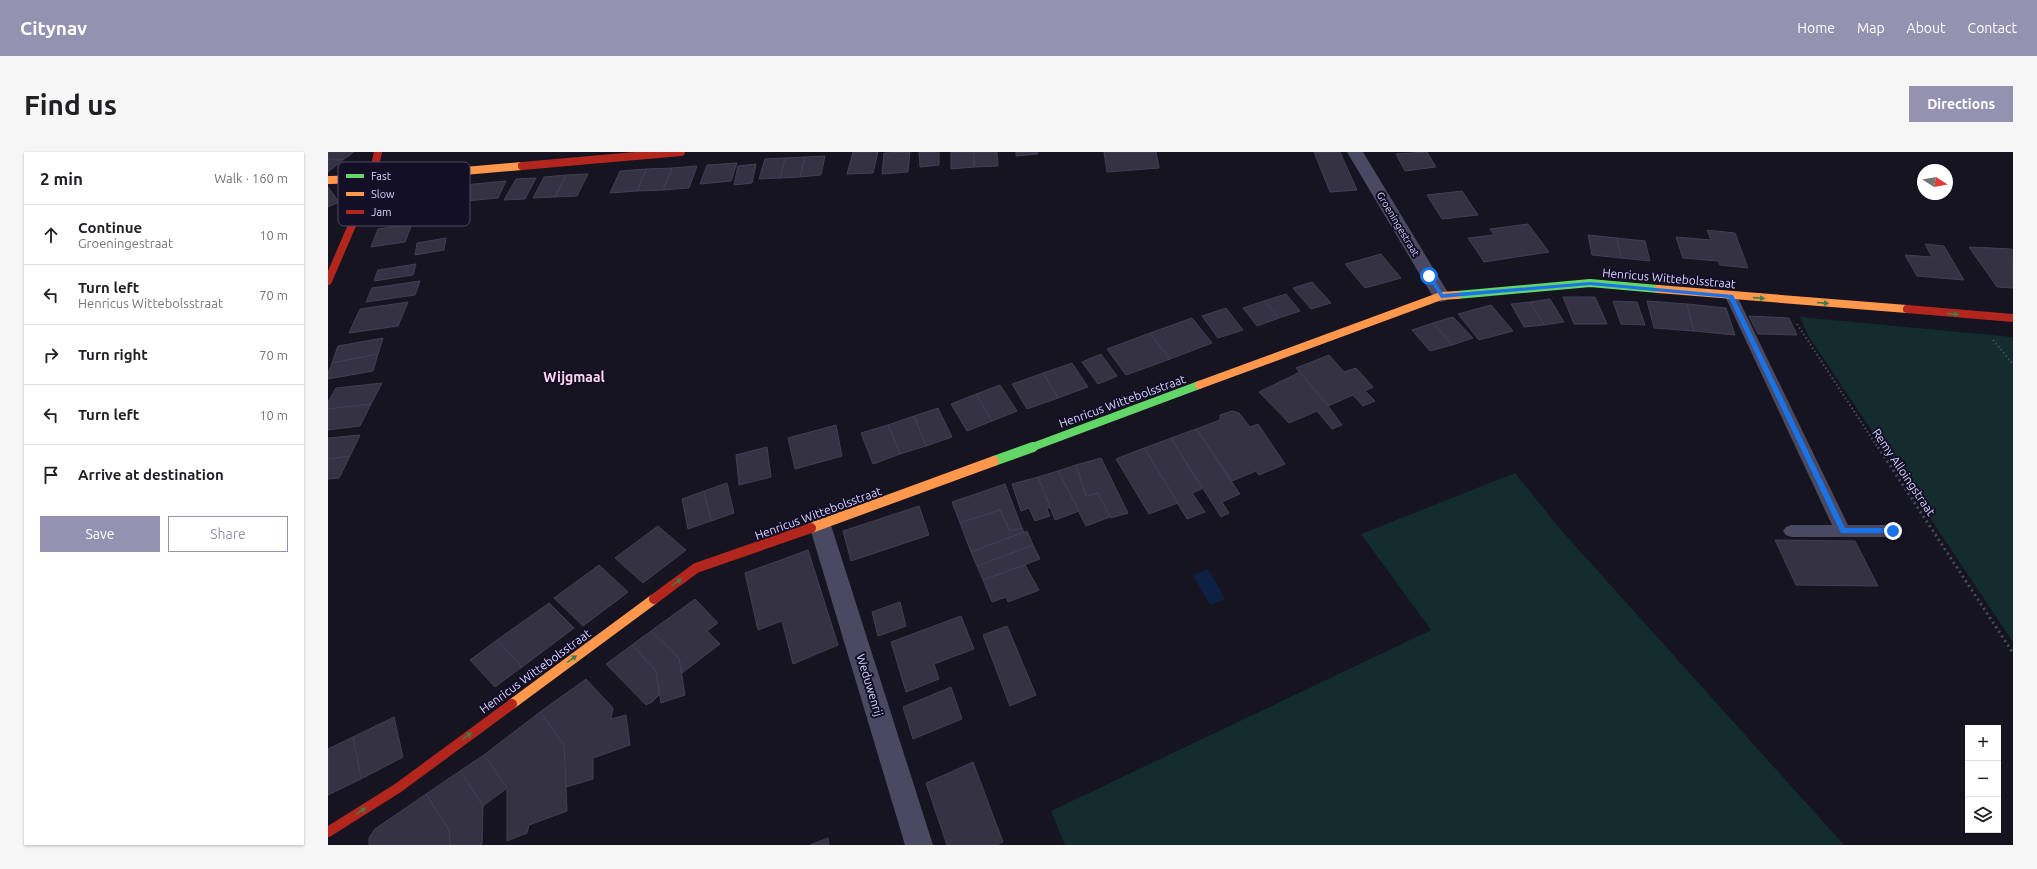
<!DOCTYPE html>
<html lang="en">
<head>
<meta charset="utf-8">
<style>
	body { margin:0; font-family:Ubuntu,sans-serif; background:#f6f6f6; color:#202124 }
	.controls { position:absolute; right:12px; bottom:12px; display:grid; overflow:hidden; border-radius:0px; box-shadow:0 1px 3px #0004 }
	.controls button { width:36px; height:36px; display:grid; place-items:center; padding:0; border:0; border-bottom:1px solid #e0e0e0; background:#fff; color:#202124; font:20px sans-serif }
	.compass { position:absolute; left:1589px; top:12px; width:36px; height:36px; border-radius:50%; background:#fff; box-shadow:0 1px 3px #0004; rotate:101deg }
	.stop { position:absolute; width:12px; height:12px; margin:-9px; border:3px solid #1a73e8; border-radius:50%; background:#fff }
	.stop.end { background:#1a73e8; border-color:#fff; box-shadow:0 1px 4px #0008 }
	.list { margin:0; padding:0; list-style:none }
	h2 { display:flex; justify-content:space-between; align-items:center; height:52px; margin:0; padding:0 16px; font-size:17px }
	h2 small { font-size:13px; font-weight:400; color:#757577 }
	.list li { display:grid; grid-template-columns:26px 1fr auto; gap:12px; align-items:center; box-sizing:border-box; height:60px; padding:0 16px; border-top:1px solid #e0e0e0 }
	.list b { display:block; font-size:15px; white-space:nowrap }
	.list p { margin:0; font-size:13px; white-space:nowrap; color:#757577 }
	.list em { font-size:13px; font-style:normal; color:#757577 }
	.actions { display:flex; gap:8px; padding:12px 16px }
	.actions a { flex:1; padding:9px 0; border:1px solid #9591b1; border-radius:0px; text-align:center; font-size:14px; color:#9591b1 }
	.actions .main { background:#9591b1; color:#fff }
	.icon { flex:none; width:22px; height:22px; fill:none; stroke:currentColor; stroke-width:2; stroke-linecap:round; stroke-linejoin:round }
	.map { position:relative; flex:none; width:1685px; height:693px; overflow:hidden; border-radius:0px }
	header { display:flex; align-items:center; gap:24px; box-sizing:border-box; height:56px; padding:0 20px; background:#9591b1; color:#fff }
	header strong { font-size:19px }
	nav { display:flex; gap:22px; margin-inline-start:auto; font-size:14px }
	.intro { display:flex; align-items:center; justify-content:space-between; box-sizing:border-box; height:96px; padding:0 24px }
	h1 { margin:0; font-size:28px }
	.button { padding:10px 18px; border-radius:0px; background:#9591b1; color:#fff; font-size:14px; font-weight:700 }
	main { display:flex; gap:24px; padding:0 24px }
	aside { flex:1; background:#fff; border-radius:0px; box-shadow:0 1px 3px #0004 }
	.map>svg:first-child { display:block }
</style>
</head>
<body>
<header>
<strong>Citynav</strong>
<nav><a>Home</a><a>Map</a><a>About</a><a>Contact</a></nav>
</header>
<div class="intro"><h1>Find us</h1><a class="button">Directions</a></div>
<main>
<aside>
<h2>2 min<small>Walk · 160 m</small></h2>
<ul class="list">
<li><svg class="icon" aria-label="ahead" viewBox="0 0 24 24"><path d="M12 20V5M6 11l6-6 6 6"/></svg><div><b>Continue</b><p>Groeningestraat</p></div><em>10 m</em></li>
<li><svg class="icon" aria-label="left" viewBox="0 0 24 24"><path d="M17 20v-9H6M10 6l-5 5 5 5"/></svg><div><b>Turn left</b><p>Henricus Wittebolsstraat</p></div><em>70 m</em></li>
<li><svg class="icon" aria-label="right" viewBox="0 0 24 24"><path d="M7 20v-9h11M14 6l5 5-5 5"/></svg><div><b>Turn right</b></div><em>70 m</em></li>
<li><svg class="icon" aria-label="left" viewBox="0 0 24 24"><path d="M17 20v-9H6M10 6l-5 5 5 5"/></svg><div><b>Turn left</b></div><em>10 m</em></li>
<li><svg class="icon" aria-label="arrive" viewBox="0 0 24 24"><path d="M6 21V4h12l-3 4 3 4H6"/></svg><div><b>Arrive at destination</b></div></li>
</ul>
<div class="actions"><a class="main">Save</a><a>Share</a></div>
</aside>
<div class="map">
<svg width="1685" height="693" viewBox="0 0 1685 693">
	<rect width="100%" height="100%" fill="#161421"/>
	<g fill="#132c2d">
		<path d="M 1472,165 L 1685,185 L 1685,490 L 1480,183 Z"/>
		<path d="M 1187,321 L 1233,378 L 1516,693 L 737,693 L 723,659 L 1103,478 L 1033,382 Z"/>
	</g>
	<path fill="#0d2144" d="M 880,417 L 897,447 L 882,453 L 865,423 Z"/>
	<g fill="#343243" stroke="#433f54">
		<path d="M 0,0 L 26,0 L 15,8 L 0,7 Z"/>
		<path d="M 525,0 L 550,0 L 545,21 L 519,22 Z"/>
		<path d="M 582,0 L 580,20 L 554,22 L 556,1 Z"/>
		<path d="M 591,0 L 611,0 L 611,13 L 592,15 Z"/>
		<path d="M 623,0 L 646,0 L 646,15 L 623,17 Z"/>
		<path d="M 646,0 L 669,0 L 670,14 L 646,15 Z"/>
		<path d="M 688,0 L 709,0 L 710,2 L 688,4 Z"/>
		<path d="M 776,0 L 828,0 L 831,16 L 779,20 Z"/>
		<path d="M 986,0 L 1012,0 L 1029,38 L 1002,40 Z"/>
		<path d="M 1099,0 L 1108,15 L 1077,19 L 1068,2 Z"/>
		<path d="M 497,4 L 493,23 L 472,25 L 477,5 Z"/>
		<path d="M 477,5 L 472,25 L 452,26 L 457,6 Z"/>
		<path d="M 457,6 L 452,26 L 431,27 L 437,7 Z"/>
		<path d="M 0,7 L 15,8 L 0,20 Z"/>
		<path d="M 409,11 L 403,29 L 372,32 L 379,13 Z"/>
		<path d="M 428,12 L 424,31 L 406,33 L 410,14 Z"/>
		<path d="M 369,14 L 361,36 L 335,38 L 344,16 Z"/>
		<path d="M 344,16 L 335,38 L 309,39 L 318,17 Z"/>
		<path d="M 318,17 L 309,39 L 282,41 L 292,19 Z"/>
		<path d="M 260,22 L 249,44 L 227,45 L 238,23 Z"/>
		<path d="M 238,23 L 227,45 L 205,46 L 216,25 Z"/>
		<path d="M 208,26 L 197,47 L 176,48 L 188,27 Z"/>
		<path d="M 178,29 L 170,46 L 127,50 L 136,33 Z"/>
		<path d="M 0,35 L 11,50 L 0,55 Z"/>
		<path d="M 1134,39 L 1150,63 L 1114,67 L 1099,43 Z"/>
		<path d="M 84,72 L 77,90 L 43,95 L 50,77 Z"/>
		<path d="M 1200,72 L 1221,100 L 1156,110 L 1140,86 L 1166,83 L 1162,77 Z"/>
		<path d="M 1379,78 L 1407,81 L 1420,116 L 1392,113 L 1390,109 L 1355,106 L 1348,85 L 1383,88 Z"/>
		<path d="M 1260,83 L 1289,86 L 1293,106 L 1264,103 Z"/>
		<path d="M 118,86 L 116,98 L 87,103 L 89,91 Z"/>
		<path d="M 1289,86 L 1317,89 L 1322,109 L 1293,106 Z"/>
		<path d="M 1597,92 L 1616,94 L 1636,128 L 1589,124 L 1577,103 L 1604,105 Z"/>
		<path d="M 1641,95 L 1684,97 L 1685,136 L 1669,135 Z"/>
		<path d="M 1053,102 L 1073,126 L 1037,136 L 1017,112 Z"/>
		<path d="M 88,112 L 85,123 L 46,129 L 50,118 Z"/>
		<path d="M 92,129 L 87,143 L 38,150 L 44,136 Z"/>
		<path d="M 984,130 L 1003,151 L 983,157 L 965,136 Z"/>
		<path d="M 958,142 L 972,159 L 951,166 L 936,149 Z"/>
		<path d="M 1235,145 L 1267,145 L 1279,172 L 1246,172 Z"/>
		<path d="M 1222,147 L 1236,170 L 1216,173 L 1202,150 Z"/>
		<path d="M 936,149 L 951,166 L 929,174 L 915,156 Z"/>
		<path d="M 1285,149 L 1309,150 L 1317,173 L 1293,172 Z"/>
		<path d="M 1319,149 L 1359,152 L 1366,179 L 1326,176 Z"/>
		<path d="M 80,150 L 70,174 L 21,181 L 32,157 Z"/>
		<path d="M 1202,150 L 1216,173 L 1196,175 L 1183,152 Z"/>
		<path d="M 1359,152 L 1398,156 L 1407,183 L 1366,179 Z"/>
		<path d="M 1163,153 L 1185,179 L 1151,188 L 1130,162 Z"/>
		<path d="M 898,156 L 915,178 L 890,186 L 874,164 Z"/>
		<path d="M 1421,164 L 1461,166 L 1469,183 L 1430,182 Z"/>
		<path d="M 1125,165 L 1145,186 L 1124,193 L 1105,171 Z"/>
		<path d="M 864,166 L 884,191 L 842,207 L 822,181 Z"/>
		<path d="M 1105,171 L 1124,193 L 1102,199 L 1084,178 Z"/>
		<path d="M 822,181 L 842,207 L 798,223 L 779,197 Z"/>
		<path d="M 55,186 L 50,202 L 4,211 L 10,194 Z"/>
		<path d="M 50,202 L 45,219 L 0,227 L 0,221 L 4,211 Z"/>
		<path d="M 773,202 L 789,224 L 770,232 L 754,210 Z"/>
		<path d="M 1001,203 L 1016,220 L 1028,216 L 1045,235 L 1037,239 L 1047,249 L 1035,254 L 1025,243 L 1000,254 L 968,216 Z"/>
		<path d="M 744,211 L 760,235 L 730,246 L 715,221 Z"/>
		<path d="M 972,220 L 1000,254 L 1014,273 L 1004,277 L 989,259 L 961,271 L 931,240 Z"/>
		<path d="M 715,221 L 730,246 L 699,257 L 684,232 Z"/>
		<path d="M 54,231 L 43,252 L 0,257 L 0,250 L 8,236 Z"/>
		<path d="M 672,233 L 689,259 L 664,269 L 648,242 Z"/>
		<path d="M 648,242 L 664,269 L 639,279 L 623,252 Z"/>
		<path d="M 43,252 L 32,274 L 0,278 L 0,257 Z"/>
		<path d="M 610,256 L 624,285 L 598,294 L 586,264 Z"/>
		<path d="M 904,259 L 911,261 L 922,275 L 930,272 L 957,312 L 931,323 L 928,319 L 904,329 L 868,277 L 892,268 L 892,263 Z"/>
		<path d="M 586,264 L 598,294 L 572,302 L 560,273 Z"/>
		<path d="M 508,273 L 514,304 L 467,317 L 460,286 Z"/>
		<path d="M 560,273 L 572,302 L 545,312 L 533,281 Z"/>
		<path d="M 868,277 L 912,342 L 894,350 L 901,361 L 893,365 L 843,286 Z"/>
		<path d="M 32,283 L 22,304 L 0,307 L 0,286 Z"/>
		<path d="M 843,286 L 874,337 L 864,341 L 877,360 L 859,367 L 816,296 Z"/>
		<path d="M 439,295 L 443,325 L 411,333 L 408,303 Z"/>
		<path d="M 816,296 L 850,351 L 821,362 L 788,307 Z"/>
		<path d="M 22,304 L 11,326 L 0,327 L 0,307 Z"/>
		<path d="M 773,306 L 800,361 L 783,366 L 770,341 L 758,344 L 748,313 Z"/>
		<path d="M 748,313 L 758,344 L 770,341 L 782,365 L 758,374 L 730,319 Z"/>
		<path d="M 730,319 L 751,359 L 727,368 L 710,325 Z"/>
		<path d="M 710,325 L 722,355 L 719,357 L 722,364 L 707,369 L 701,356 L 693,359 L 684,332 Z"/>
		<path d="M 399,331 L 406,361 L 383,369 L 376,339 Z"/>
		<path d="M 677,332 L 694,376 L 682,379 L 672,358 L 632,371 L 624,350 Z"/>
		<path d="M 376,339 L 383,369 L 360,377 L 354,347 Z"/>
		<path d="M 591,354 L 601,383 L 523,409 L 515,379 Z"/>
		<path d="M 672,358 L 682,379 L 694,376 L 696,380 L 643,400 L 632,371 Z"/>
		<path d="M 330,374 L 358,398 L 315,431 L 287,406 Z"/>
		<path d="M 699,379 L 705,393 L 649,414 L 643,400 Z"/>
		<path d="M 1447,388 L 1527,389 L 1550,434 L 1468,433 Z"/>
		<path d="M 705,393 L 712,407 L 655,428 L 649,414 Z"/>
		<path d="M 480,398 L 510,493 L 465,512 L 454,469 L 430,478 L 417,421 Z"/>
		<path d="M 271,413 L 300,440 L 255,474 L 226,446 Z"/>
		<path d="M 697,413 L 711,438 L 680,450 L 678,445 L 664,450 L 655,428 Z"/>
		<path d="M 367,447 L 390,471 L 379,479 L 392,492 L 354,521 L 351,506 L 323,479 Z"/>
		<path d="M 572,450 L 578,474 L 550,484 L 544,460 Z"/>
		<path d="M 221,451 L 246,476 L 194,515 L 169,488 Z"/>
		<path d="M 633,464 L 646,497 L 606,512 L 611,527 L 578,540 L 563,490 Z"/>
		<path d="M 679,474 L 708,543 L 682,554 L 655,483 Z"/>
		<path d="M 323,479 L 351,506 L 357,543 L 333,551 L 328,519 L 304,493 Z"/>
		<path d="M 169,488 L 194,515 L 167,535 L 142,508 Z"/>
		<path d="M 304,493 L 328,519 L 331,543 L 324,550 L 318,553 L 278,512 Z"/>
		<path d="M 258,527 L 285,556 L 283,567 L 298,563 L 302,593 L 265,606 L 265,627 L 238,635 L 236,593 L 212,560 Z"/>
		<path d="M 623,535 L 634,567 L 585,587 L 575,555 Z"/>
		<path d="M 212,560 L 236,593 L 239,659 L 201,673 L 199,681 L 179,689 L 179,636 L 156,603 Z"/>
		<path d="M 66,565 L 75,605 L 33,627 L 25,585 Z"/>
		<path d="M 25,585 L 33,627 L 0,643 L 0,597 Z"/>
		<path d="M 156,603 L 179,636 L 155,654 L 132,619 Z"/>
		<path d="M 645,610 L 675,690 L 669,693 L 619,693 L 598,631 Z"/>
		<path d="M 132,619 L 155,654 L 154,692 L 151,693 L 122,693 L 121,678 L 98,642 Z"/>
		<path d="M 98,642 L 121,678 L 122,693 L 41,693 L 41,686 L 47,677 Z"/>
		<path d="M 500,686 L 501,693 L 482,693 Z"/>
	</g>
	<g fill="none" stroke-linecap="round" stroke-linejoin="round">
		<g stroke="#44505f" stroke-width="2" stroke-dasharray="1.5 2.5" stroke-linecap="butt">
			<path d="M 1469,172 L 1550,296"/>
			<path d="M 1665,188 L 1685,212"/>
		</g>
		<path stroke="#44505f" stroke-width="3" stroke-dasharray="2 3.5" stroke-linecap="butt" d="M 1550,295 L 1685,501"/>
		<path fill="#4a4962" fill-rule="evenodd" d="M 1403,140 L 1409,144 L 1520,373 L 1565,373 L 1570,375 L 1573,379 L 1570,383 L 1565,385 L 1463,385 L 1458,383 L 1455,379 L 1458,375 L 1463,373 L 1504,373 L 1397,144 Z"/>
		<g fill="#4a4962" fill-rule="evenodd">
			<path d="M 1019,0 L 1035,0 L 1122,144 L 1119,148 L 1113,150 L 1107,148 Z"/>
			<path d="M 492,364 L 500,367 L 503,373 L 605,693 L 577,693 L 481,373 L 484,367 Z"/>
		</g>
		<g stroke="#63d668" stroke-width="8">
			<path d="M 1129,143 L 1262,131 L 1330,137"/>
			<path d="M 702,296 L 871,233"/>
		</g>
		<path stroke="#63d668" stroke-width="10" d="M 666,309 L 705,295"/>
		<g stroke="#ff974d" stroke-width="8">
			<path d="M 0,28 L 44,27 L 194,14"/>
			<path d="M 1330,137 L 1579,157"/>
			<path d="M 871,233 L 1113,144 L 1129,143"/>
		</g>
		<g stroke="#ff974d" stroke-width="10">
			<path d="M 483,376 L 666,309"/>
			<path d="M 184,552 L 326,447"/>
		</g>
		<g stroke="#b3261e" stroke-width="8">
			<path d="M 194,14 L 353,0"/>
			<path d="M 0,129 L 44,27 L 50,0"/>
			<path d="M 1579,157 L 1685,166"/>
		</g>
		<g stroke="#b3261e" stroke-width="10">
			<path d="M 326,447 L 368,416 L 483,376"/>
			<path d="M 0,680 L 70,636 L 184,552"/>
		</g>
	</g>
	<defs><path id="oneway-solid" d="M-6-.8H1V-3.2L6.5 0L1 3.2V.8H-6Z"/></defs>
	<g fill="#3f7c4a">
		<use href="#oneway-solid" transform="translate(1431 146) rotate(4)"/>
		<use href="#oneway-solid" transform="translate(1495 151) rotate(5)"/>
		<use href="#oneway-solid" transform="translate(1625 162) rotate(5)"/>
		<use href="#oneway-solid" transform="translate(349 430) rotate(-36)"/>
		<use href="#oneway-solid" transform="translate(244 507) rotate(-36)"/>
		<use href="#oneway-solid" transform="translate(139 584) rotate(-37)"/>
		<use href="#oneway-solid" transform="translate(33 659) rotate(-32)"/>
	</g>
	<path fill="#1a73e8" d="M 1099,123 L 1103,123 L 1115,142 L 1262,130 L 1405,143 L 1517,376 L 1565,376 L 1568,379 L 1567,381 L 1513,381 L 1401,146 L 1262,133 L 1113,146 Z"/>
	<g text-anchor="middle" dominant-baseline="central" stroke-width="4" stroke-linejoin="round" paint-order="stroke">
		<g font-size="10" fill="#d9d4ff" stroke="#130f26">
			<text transform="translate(1070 72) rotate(59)">Groeningestraat</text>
		</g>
		<g font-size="12" fill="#d9d4ff" stroke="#130f26">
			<text transform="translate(1341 126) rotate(5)">Henricus Wittebolsstraat</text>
			<text transform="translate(794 249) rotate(-20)">Henricus Wittebolsstraat</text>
			<text transform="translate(1576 320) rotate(56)">Remy Alloingstraat</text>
			<text transform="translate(490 361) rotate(-20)">Henricus Wittebolsstraat</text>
			<text transform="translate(207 519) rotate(-36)">Henricus Wittebolsstraat</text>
			<text transform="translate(542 533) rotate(73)">Weduwenrij</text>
		</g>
		<g font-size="14" font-weight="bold" fill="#ffd6f0" stroke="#130f26">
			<text x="246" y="225">Wijgmaal</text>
		</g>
	</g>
	<rect x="10" y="10" width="132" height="64" rx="6" fill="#130f26" stroke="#4e4a67" stroke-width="1"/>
	<rect x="18" y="22" width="18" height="4" fill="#63d668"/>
	<rect x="18" y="40" width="18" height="4" fill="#ff974d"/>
	<rect x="18" y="58" width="18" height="4" fill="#b3261e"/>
	<g font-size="11" fill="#d9d4ff">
		<text x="43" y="28">Fast</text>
		<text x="43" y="46">Slow</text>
		<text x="43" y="64">Jam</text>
	</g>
</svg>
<div class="controls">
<button>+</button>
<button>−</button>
<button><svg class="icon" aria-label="layers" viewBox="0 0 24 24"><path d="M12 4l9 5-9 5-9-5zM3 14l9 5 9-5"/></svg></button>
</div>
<svg class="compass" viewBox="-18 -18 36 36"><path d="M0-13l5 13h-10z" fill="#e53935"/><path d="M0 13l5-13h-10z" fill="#757577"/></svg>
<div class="stop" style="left:1101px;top:124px"></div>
<div class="stop end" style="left:1565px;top:379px"></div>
</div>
</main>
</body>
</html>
